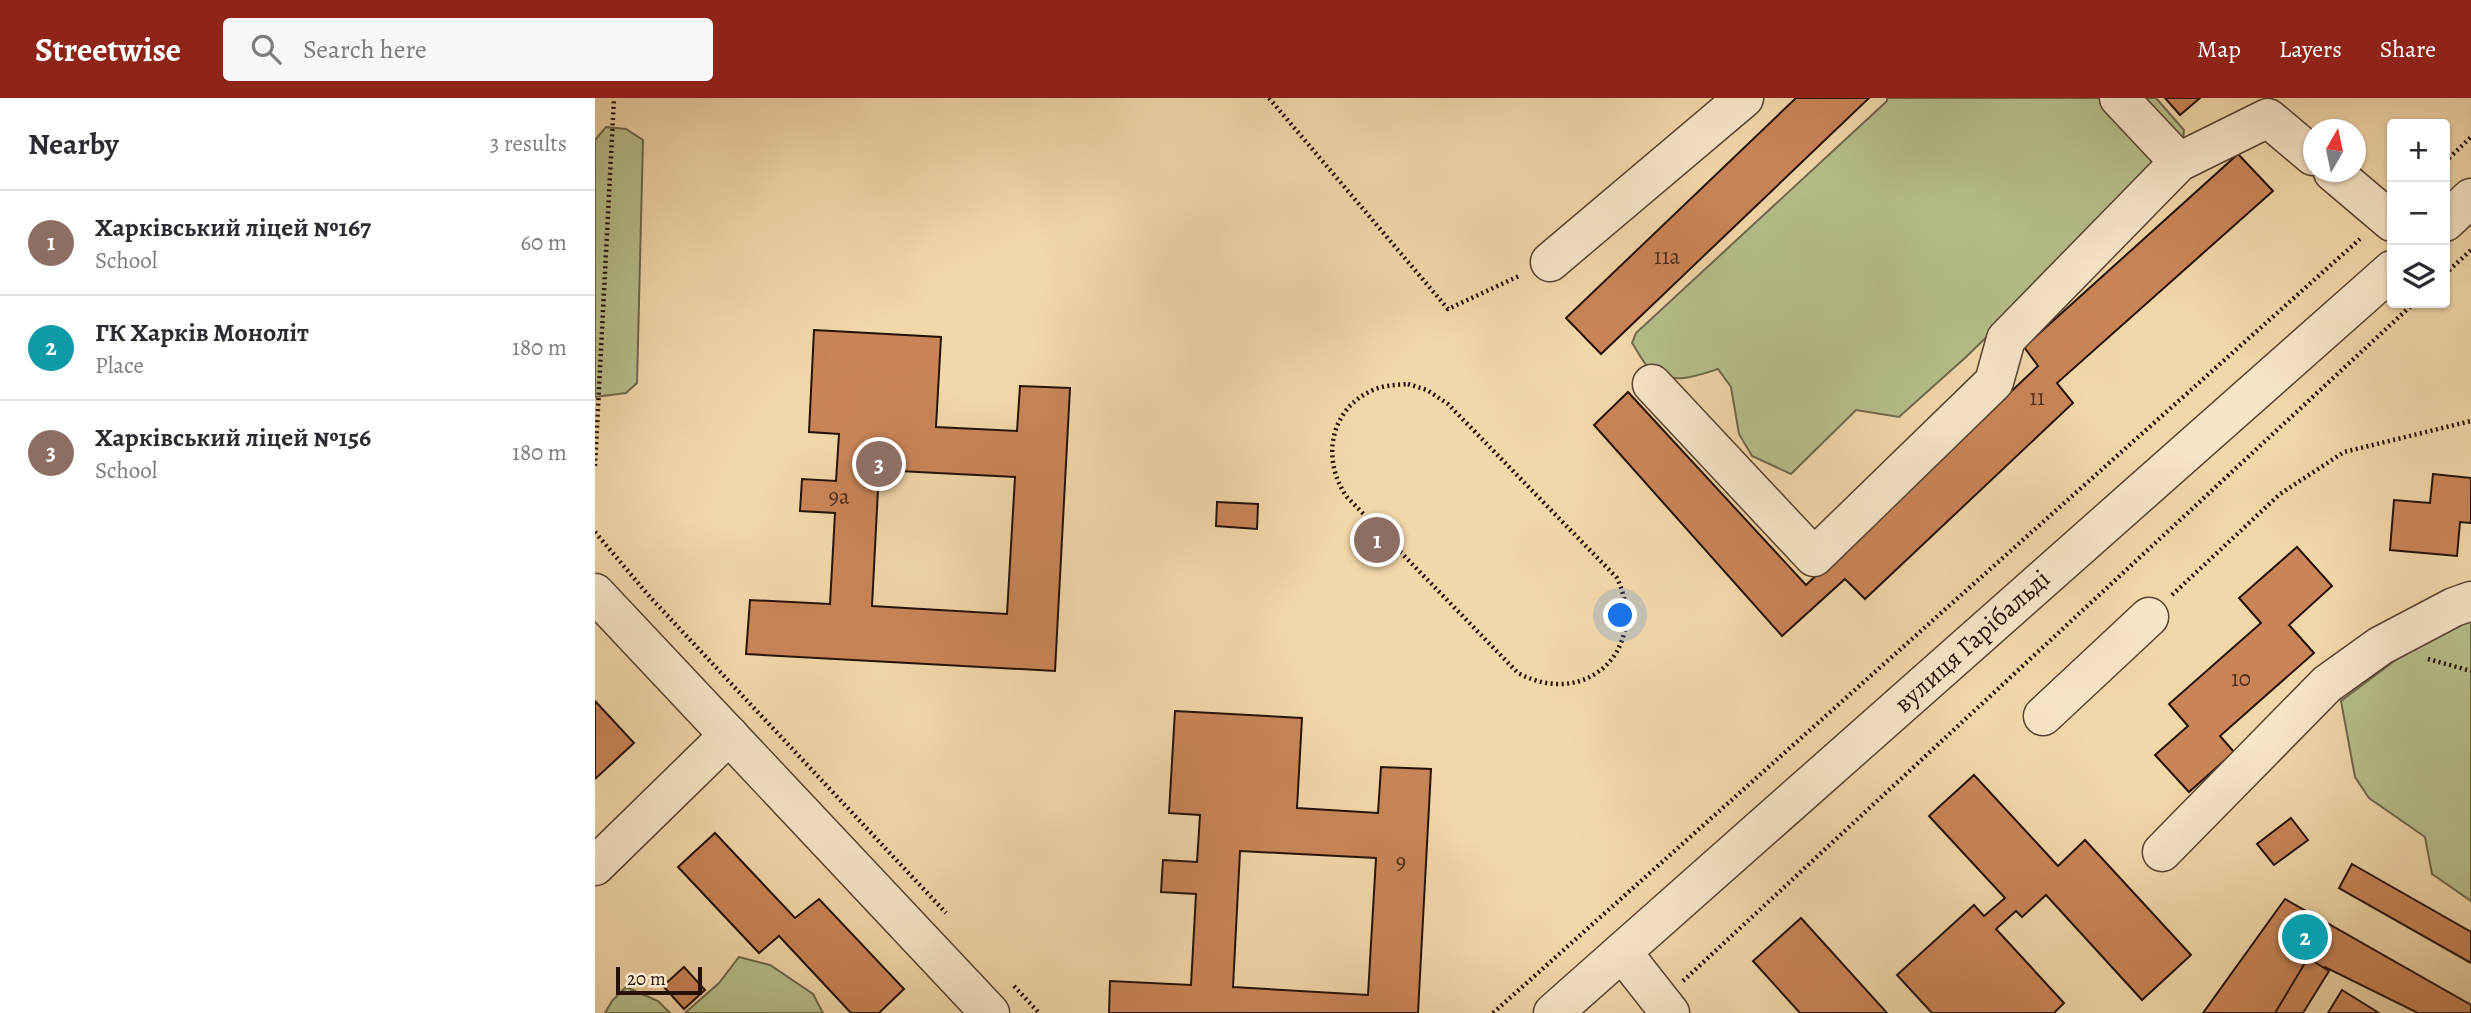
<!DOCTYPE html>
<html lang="en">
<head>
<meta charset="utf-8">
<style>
	body { margin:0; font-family:Alegreya,serif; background:#f7f7f7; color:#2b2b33 }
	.controls { position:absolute; right:21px; top:21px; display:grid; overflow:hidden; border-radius:7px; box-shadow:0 2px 5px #0004 }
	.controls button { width:63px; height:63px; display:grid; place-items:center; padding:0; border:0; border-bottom:2px solid #e1e1e2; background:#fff; color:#2b2b33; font:35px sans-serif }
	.compass { position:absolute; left:1708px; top:21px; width:63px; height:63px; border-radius:50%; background:#fff; box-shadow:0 2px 5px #0004; rotate:9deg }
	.scale { position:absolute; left:21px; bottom:18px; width:86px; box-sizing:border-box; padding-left:7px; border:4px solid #251107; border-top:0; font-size:19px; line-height:24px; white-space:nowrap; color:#251107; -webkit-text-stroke:5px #f7e5c7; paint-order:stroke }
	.you { position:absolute; left:1026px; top:518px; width:24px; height:24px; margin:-18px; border:5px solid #fff; border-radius:50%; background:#1a73e8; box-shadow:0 0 0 10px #1a73e833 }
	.badge { display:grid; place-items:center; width:46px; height:46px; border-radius:50%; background:#8f2418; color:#fff; font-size:23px; font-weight:700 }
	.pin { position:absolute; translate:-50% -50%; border:4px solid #fff; box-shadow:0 2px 7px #0006 }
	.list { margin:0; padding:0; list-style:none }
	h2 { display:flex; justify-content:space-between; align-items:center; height:91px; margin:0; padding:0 28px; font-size:30px }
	h2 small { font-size:23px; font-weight:400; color:#7c7c81 }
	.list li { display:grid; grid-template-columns:46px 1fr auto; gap:21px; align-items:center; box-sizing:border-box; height:105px; padding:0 28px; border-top:2px solid #e1e1e2 }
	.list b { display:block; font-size:26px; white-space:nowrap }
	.list p { margin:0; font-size:23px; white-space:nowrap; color:#7c7c81 }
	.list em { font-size:23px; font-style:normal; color:#7c7c81 }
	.icon { flex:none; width:38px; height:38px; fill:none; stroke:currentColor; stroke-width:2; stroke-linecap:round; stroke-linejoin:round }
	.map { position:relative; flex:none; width:1876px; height:915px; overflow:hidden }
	header { display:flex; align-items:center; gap:42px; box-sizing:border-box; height:98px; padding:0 35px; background:#8f2418; color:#fff }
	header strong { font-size:33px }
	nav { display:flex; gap:38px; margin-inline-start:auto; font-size:24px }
	.search { width:490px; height:63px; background:#f7f7f7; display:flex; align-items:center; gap:18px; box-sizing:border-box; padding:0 24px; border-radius:7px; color:#7c7c81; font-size:26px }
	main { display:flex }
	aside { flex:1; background:#fff }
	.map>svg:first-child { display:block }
</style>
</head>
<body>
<header>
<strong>Streetwise</strong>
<div class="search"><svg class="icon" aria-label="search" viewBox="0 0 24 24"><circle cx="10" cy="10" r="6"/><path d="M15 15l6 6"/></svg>Search here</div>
<nav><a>Map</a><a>Layers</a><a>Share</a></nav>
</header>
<main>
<aside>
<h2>Nearby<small>3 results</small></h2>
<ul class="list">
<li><span class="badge" style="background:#8d6e63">1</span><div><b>Харківський ліцей №167</b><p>School</p></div><em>60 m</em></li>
<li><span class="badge" style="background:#0f9aa8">2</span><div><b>ГК Харків Моноліт</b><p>Place</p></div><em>180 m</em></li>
<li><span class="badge" style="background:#8d6e63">3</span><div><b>Харківський ліцей №156</b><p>School</p></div><em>180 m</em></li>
</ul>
</aside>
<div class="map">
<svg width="1876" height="915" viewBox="0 0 1876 915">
	<rect width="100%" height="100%" fill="#f2d7a9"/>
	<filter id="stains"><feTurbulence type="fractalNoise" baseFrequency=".00286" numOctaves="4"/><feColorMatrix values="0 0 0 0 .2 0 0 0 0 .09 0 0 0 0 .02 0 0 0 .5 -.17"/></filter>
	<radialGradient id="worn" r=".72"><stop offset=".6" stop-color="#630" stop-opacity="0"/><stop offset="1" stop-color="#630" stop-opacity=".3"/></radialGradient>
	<g fill="#b6bf8b" stroke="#6e6849" stroke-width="2">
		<path d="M 1292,0 L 1561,0 L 1589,32 L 1587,50 L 1371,259 L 1304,319 L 1261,312 L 1196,376 L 1157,358 L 1144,336 L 1136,289 L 1123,271 C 1099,279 1075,288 1053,269 C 1047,263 1042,252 1037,245 L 1041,235 L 1292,3 Z"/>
		<path d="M 11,29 L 31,31 L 48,42 L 42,285 L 31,295 L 0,299 L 0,42 Z"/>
		<path d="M 1876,523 L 1876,803 L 1837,776 L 1830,739 L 1774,700 L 1760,679 L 1746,603 L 1826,543 Z"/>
		<path d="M 144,859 L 175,867 L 218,896 L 228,915 L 90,915 L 124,885 Z"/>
		<path d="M 31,889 L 63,903 L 75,915 L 10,915 L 17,903 Z"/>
	</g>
	<g fill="#c98558" stroke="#251107" stroke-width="2" fill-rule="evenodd">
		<path d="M 1201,0 L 1274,0 L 1006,256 L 971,220 Z"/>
		<path d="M 1570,0 L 1605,0 L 1585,17 Z"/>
		<path d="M 1643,56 L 1678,93 L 1462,285 L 1478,305 L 1270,501 L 1250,481 L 1187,538 L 999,327 L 1033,294 L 1211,487 L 1443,268 L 1429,249 Z"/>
		<path d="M 219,232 L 346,239 L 341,329 L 422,333 L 425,288 L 475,290 L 460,573 L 151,556 L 155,502 L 235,506 L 240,415 L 205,413 L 207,381 L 241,383 L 244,336 L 214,334 ZM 284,372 L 420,379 L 412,516 L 277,508 Z"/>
		<path d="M 1838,376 L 1876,380 L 1876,425 L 1865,424 L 1862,458 L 1795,452 L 1799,402 L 1835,405 Z"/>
		<path d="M 622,404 L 663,406 L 662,431 L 621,428 Z"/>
		<path d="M 1702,449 L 1737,488 L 1694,527 L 1719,555 L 1625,638 L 1639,654 L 1594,694 L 1560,657 L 1593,628 L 1574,606 L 1666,525 L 1644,500 Z"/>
		<path d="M 0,603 L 39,645 L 0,681 Z"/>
		<path d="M 580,613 L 707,620 L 702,710 L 783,715 L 786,669 L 836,671 L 823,915 L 514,915 L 515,883 L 596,887 L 601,796 L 566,794 L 568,762 L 602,764 L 605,717 L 574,715 ZM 645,753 L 781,760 L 773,897 L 638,889 Z"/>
		<path d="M 1379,677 L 1463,768 L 1490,742 L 1596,857 L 1547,902 L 1451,797 L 1427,819 L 1421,813 L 1401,831 L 1469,905 L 1459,915 L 1337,915 L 1302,877 L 1379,807 L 1389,818 L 1410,800 L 1334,718 Z"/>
		<path d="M 1696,720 L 1713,742 L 1679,767 L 1662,746 Z"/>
		<path d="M 120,735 L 200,820 L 224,801 L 309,891 L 284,915 L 256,915 L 184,838 L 164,855 L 83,769 Z"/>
		<path d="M 1757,766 L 1876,834 L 1876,865 L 1744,790 Z"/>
		<path d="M 1690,801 L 1876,907 L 1876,915 L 1823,915 L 1730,869 L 1703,915 L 1608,915 Z"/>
		<path d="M 1206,820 L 1292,915 L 1205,915 L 1158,863 Z"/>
		<path d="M 1713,860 L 1734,873 L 1708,915 L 1680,915 Z"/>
		<path d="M 89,869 L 110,892 L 89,911 L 68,888 Z"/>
		<path d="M 1747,892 L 1784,915 L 1733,915 Z"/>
	</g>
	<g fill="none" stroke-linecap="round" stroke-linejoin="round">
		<defs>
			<g id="minor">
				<path d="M 1524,0 L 1584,64"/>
				<path d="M 1738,74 L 1797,124"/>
				<path d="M 1850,124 L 1876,100"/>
				<path d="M 955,164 L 1149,0"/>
				<path d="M 1057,286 L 1219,459 L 1399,284 L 1411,241 L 1584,64 L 1673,20 L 1718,58"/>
				<path d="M 0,495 L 395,915"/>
				<path d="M 1448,618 L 1554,519"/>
				<path d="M 1567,754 L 1732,586 L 1785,548 L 1859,509 L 1876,503"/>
				<path d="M 0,768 L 134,637"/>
				<path d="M 1027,854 L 1075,915"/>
				<path d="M 958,915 L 1797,172"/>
			</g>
		</defs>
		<use href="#minor" stroke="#584230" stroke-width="41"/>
		<g stroke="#251107" stroke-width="4.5" stroke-dasharray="2 3.5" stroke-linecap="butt">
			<path d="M 674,0 L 853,211 L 926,177"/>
			<path d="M 1850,64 L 1876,39"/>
			<path d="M 1850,176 L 1876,152"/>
			<path d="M 813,286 L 832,292 L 853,306 L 1022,480 C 1055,550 992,612 923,575 L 752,399 C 727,364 733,313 776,293 C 788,287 800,287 813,286 Z"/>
			<path d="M 0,368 L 19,0"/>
			<path d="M 0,434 L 55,499 L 351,815"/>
			<path d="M 1577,497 L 1685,396 L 1749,354 L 1876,323"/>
			<path d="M 1833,561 L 1876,573"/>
			<path d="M 1088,883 L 1819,205"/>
			<path d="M 419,888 L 444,915"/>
			<path d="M 898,915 L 1765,141"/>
		</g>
		<use href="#minor" stroke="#f7e5c7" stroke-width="38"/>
	</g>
	<g text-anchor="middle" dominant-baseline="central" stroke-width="6" stroke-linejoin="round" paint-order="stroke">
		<g font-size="23" fill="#4e2e1b">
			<text x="1072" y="158">11а</text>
			<text x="1442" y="299">11</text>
			<text x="244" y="398">9а</text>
			<text x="1646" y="580">10</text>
			<text x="806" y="763">9</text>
		</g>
		<g font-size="26" fill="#251107" stroke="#f7e5c7">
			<text transform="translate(1377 543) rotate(-42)">вулиця Гарібальді</text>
		</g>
	</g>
	<rect width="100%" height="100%" filter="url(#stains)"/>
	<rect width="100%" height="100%" fill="url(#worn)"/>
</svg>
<div class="controls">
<button>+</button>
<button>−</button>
<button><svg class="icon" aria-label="layers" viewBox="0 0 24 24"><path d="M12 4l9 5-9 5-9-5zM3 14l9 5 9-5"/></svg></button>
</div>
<svg class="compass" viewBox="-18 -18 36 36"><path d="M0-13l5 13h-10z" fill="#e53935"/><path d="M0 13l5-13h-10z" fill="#7c7c81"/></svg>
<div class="scale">20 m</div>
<div class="you"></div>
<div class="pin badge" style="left:782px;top:442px;background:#8d6e63">1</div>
<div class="pin badge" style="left:1710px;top:839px;background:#0f9aa8">2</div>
<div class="pin badge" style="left:284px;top:366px;background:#8d6e63">3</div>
</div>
</main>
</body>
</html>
